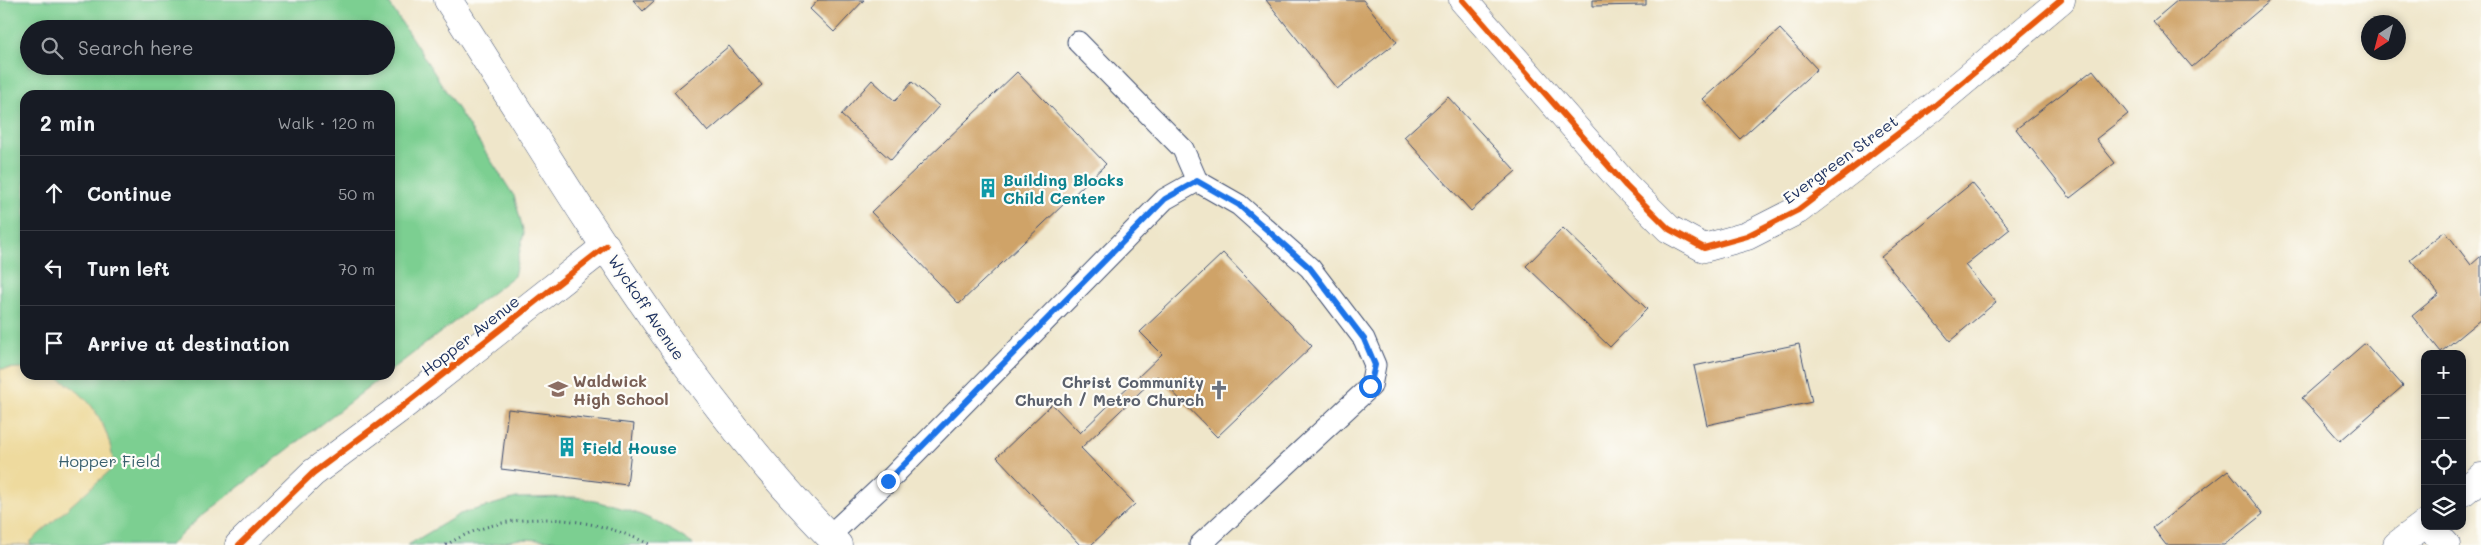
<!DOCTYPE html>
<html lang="en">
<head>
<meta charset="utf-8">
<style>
	body { margin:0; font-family:Mali,sans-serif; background:#20242c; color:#f1f3f6 }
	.controls { position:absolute; right:15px; bottom:15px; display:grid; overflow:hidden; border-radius:10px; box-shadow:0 2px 8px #0003 }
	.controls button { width:45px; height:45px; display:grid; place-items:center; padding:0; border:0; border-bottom:1px solid #363941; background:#171b24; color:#f1f3f6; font:25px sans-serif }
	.compass { position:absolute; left:2361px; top:15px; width:45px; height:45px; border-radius:50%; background:#171b24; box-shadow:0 2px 8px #0003; rotate:216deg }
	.stop { position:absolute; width:15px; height:15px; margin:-11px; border:4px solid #1a73e8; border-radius:50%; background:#fff }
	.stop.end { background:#1a73e8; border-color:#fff; box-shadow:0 1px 5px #0008 }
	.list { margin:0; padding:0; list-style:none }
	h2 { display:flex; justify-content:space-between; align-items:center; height:65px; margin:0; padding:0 20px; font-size:21px }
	h2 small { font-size:16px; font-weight:400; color:#9ea1a6 }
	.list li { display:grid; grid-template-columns:32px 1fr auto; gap:15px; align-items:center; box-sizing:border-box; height:75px; padding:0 20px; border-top:1px solid #363941 }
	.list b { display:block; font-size:19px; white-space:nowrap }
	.list em { font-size:16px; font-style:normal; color:#9ea1a6 }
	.icon { flex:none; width:28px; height:28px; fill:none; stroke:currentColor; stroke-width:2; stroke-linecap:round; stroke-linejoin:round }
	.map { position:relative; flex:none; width:2481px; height:545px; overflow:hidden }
	.search { position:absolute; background:#171b24; box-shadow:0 2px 8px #0003; left:20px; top:20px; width:375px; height:55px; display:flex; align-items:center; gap:12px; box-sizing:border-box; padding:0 18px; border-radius:28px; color:#9ea1a6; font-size:19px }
	.panel { position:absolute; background:#171b24; box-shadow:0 2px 8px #0003; left:20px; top:90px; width:375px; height:290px; border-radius:15px }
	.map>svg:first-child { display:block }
</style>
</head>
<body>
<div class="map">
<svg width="2481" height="545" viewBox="0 0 2481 545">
	<rect width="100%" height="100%" fill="#fdfcf7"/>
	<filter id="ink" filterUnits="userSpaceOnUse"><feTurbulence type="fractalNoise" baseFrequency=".02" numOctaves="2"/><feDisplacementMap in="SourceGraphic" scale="10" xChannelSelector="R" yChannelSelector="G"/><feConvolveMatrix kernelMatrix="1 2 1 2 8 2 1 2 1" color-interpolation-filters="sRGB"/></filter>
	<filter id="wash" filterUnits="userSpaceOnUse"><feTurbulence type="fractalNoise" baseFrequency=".0096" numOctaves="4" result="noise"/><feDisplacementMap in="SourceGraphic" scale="20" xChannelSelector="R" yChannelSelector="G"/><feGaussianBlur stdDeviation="1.12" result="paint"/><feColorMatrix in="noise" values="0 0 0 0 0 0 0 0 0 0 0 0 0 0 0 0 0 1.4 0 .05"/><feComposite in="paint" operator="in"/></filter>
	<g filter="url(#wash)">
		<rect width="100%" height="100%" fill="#efe6ca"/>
		<g fill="#7bcf91" stroke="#4b7f78" fill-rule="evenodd">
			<path d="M 0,0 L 387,0 L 514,196 L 524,233 L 514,276 L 390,371 L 390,95 L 25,95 L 25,375 L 385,375 L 201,516 L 170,545 L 0,545 ZM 29,29 L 386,29 L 386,66 L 29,66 Z"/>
			<path d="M 576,497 C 625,507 653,516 694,545 L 585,545 L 566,541 L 520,539 L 489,545 L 408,545 L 460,514 L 516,498 Z"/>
		</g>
		<path fill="#eeda9e" stroke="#84847e" d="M 20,368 L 25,369 L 25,375 C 33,375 41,374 48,375 C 56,376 63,381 69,385 C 98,405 110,433 114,467 L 30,542 L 30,545 L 0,545 L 0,369 Z"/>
		<g id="blocks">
			<g fill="#cfa367">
				<path d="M 633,0 L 655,0 L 643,11 Z"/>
				<path d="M 818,0 L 864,0 L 834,32 L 810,9 Z"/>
				<path d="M 1266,0 L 1363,0 L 1397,42 L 1337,89 Z"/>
				<path d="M 1593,0 L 1646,0 L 1646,5 L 1593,6 Z"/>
				<path d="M 2178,0 L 2271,0 L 2192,67 L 2153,21 Z"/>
				<path d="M 1780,29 L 1817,69 L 1740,139 L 1703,99 Z"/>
				<path d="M 729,46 L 762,85 L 708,132 L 674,92 Z"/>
				<path d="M 2093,70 L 2128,114 L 2096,139 L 2115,163 L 2070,198 L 2016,129 Z"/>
				<path d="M 1017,72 L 1106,164 L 959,304 L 871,212 Z"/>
				<path d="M 872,80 L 895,101 L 912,82 L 939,106 L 891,160 L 841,115 Z"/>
				<path d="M 1448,97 L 1516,171 L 1471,211 L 1404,137 Z"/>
				<path d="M 1972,183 L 2010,229 L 1965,265 L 1996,302 L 1950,341 L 1881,257 Z"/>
				<path d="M 1563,228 L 1647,309 L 1610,347 L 1526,266 Z"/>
				<path d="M 2445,231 L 2471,265 L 2481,256 L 2481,319 L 2441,352 L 2412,316 L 2439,294 L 2410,259 Z"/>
				<path d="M 1223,253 L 1312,346 L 1217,437 L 1157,376 L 1081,448 L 1135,504 L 1091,545 L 1080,545 L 997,457 L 1052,404 L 1080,433 L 1162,354 L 1140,332 Z"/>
				<path d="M 2365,343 L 2403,386 L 2340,441 L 2302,398 Z"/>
				<path d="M 1799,344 L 1812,402 L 1707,425 L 1694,366 Z"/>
				<path d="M 508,409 L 634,424 L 627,485 L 501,469 Z"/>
				<path d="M 2228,470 L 2263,514 L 2224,545 L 2166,545 L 2153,528 Z"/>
			</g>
		</g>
	</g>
	<g filter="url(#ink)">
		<use href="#blocks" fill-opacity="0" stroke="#3b4a6e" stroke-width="1"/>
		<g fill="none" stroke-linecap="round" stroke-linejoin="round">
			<defs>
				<g id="service">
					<path d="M 1078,42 L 1183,149 L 1197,181"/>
					<path d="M 829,536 L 888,481 L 1165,199 L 1197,181 L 1239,205 L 1310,268 L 1364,339 L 1375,365 L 1371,386 L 1200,545"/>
				</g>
				<g id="minor">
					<path d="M 1463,0 L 1626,186 L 1669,229 L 1704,248 L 1747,236 L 1798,210 L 1932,108 L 2061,0"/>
					<path d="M 2462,493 L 2481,477"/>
					<path d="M 2429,526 L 2446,545"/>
					<path d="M 2397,545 L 2425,524"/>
				</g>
				<path id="tertiary" d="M 239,545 L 313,473 L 399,409 L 606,246"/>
				<path id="primary" d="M 448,0 C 569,188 680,385 838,545"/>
			</defs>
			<use href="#service" stroke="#3b4a6e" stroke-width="23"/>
			<use href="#minor" stroke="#3b4a6e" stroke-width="29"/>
			<use href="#tertiary" stroke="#3b4a6e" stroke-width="29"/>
			<use href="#primary" stroke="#3b4a6e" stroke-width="29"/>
			<path stroke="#3b4a6e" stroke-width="3" stroke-dasharray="1 4" stroke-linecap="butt" d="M 446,545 C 508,507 588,514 651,545"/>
			<use href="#service" stroke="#fff" stroke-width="21"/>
			<use href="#minor" stroke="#fff" stroke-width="28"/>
			<use href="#tertiary" stroke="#fff" stroke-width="28"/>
			<use href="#primary" stroke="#fff" stroke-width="28"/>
			<defs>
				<g id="cycleway">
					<path d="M 1463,0 L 1626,186 L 1669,229 L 1704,248 L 1747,236 L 1798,210 L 1932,108 L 2061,0"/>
					<path d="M 239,545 L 313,473 L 399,409 L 606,246"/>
				</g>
			</defs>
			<use href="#cycleway" stroke="#fdfcf7" stroke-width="9"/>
			<use href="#cycleway" stroke="#e8590c" stroke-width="6"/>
		</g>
	</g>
	<g fill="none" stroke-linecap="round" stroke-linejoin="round" filter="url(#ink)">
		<path stroke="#1a73e8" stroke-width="6" d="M 888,481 L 1165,199 L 1197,181 L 1239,205 L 1310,268 L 1364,339 L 1375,365 L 1370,386"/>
	</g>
	<defs>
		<symbol id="building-bare" viewBox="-9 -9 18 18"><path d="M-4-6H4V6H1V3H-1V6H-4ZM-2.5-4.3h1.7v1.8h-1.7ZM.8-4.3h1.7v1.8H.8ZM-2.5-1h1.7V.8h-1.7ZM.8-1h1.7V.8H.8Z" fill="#0f9aa8" stroke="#fdfcf7" stroke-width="2.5" paint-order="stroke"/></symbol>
		<symbol id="school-bare" viewBox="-9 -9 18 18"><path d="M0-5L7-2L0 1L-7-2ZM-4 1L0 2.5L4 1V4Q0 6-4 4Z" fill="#8d6e63" stroke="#fdfcf7" stroke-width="2.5" paint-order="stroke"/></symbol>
		<symbol id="church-bare" viewBox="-9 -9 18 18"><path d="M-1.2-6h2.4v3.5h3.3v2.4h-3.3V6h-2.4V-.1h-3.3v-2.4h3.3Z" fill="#6b7280" stroke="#fdfcf7" stroke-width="2.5" paint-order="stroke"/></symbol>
	</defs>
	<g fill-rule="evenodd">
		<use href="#building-bare" x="974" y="174" width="28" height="28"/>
		<use href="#school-bare" x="544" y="375" width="28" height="28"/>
		<use href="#church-bare" x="1205" y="376" width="28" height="28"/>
		<use href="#building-bare" x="553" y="433" width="28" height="28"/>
	</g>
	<g text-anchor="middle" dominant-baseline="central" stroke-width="4.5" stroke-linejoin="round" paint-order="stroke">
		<g font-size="16" fill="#1b2f5e" stroke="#fdfcf7">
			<text transform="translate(1840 159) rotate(-36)">Evergreen Street</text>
			<text transform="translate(647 307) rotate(56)">Wyckoff Avenue</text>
			<text transform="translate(470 335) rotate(-38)">Hopper Avenue</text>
		</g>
		<g font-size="16" font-weight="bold" fill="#0d838f" stroke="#fdfcf7" text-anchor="start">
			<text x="1003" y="179">Building Blocks<tspan x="1003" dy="18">Child Center</tspan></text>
			<text x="582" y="447">Field House</text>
		</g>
		<g font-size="16" font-weight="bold" fill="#785e54" stroke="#fdfcf7" text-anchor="start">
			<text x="573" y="380">Waldwick<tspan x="573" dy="18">High School</tspan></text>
		</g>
		<g font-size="16" font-weight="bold" fill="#5b616d" stroke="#fdfcf7" text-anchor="end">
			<text x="1204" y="381">Christ Community<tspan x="1204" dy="18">Church / Metro Church</tspan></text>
		</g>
		<g font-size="16" fill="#385f6d" stroke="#fdfcf7">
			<text x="109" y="460">Hopper Field</text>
		</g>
	</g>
</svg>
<div class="controls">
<button>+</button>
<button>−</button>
<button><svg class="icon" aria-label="locate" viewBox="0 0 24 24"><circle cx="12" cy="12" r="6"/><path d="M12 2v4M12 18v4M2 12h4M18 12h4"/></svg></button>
<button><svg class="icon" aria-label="layers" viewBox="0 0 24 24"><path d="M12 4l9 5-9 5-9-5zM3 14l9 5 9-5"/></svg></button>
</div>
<svg class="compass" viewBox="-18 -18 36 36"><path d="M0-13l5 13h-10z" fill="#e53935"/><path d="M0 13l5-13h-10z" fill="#9ea1a6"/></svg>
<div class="stop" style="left:1370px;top:386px"></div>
<div class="stop end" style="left:888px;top:481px"></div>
<div class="search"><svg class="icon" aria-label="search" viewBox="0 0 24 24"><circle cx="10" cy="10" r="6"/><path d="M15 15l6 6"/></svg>Search here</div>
<section class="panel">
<h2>2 min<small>Walk · 120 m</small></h2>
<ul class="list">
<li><svg class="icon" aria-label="ahead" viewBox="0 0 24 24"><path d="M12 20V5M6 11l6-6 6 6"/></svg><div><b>Continue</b></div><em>50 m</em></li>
<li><svg class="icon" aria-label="left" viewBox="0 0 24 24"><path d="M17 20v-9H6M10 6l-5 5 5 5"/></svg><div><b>Turn left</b></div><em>70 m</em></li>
<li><svg class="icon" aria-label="arrive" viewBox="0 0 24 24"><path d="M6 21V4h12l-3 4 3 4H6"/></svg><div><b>Arrive at destination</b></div></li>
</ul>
</section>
</div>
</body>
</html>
